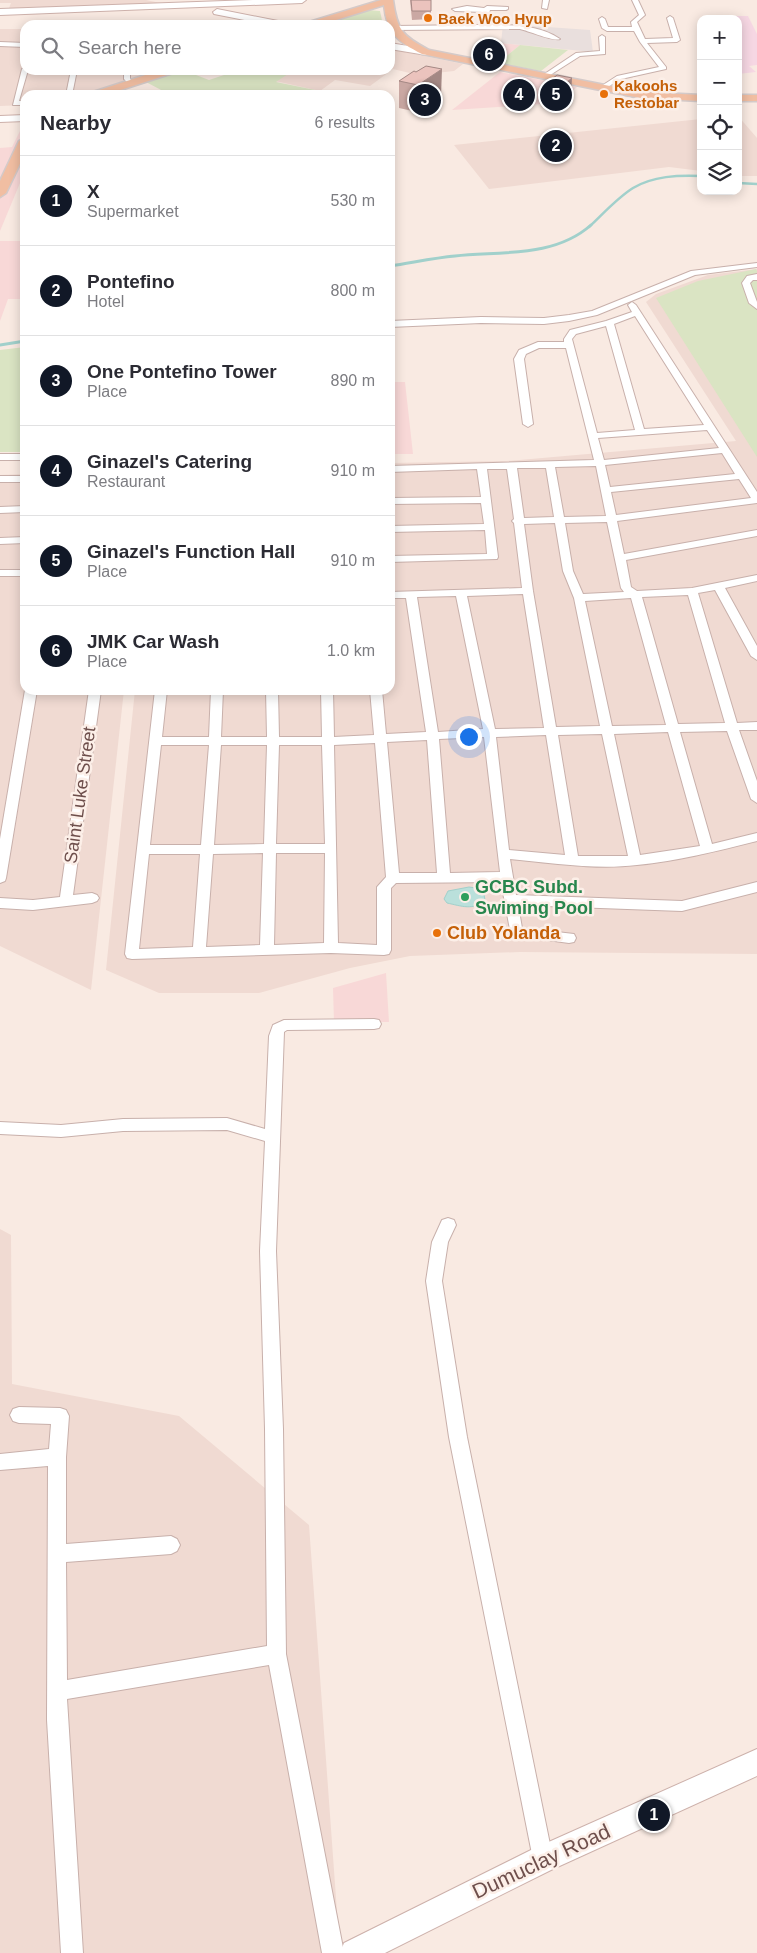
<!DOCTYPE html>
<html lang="en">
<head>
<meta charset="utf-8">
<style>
	body { margin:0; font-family:Arial,sans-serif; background:#f2f2f3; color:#2b2b33 }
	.controls { position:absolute; right:15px; top:15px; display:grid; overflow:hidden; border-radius:10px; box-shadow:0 2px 12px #0003 }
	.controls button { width:45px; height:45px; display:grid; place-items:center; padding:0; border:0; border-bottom:1px solid #e1e1e2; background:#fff; color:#2b2b33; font:25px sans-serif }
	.you { position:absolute; left:468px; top:736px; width:18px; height:18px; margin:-12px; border:4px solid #fff; border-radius:50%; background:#1a73e8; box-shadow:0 0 0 8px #1a73e833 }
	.badge { display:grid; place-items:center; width:32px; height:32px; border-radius:50%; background:#111827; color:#fff; font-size:16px; font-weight:700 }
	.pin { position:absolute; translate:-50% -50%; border:2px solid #fff; box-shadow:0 1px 5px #0006 }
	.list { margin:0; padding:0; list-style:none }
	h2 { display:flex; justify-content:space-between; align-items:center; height:65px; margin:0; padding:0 20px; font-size:21px }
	h2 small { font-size:16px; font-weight:400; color:#7c7c81 }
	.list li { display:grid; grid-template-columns:32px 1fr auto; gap:15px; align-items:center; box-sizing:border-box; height:90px; padding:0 20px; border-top:1px solid #e1e1e2 }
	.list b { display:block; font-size:19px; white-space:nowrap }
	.list p { margin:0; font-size:16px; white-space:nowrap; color:#7c7c81 }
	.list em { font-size:16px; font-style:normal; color:#7c7c81 }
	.icon { flex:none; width:28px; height:28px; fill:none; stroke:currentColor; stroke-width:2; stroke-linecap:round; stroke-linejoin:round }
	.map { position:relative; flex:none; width:757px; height:1953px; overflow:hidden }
	.search { position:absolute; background:#fff; box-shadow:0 2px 12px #0003; left:20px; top:20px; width:375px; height:55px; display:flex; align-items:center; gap:12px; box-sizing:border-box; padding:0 18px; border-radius:15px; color:#7c7c81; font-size:19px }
	.panel { position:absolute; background:#fff; box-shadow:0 2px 12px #0003; left:20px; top:90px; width:375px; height:605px; border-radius:15px }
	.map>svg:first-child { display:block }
</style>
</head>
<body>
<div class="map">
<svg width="757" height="1953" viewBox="0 0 757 1953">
	<rect width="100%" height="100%" fill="#f9eae2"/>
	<g fill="#f0dad2">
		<path d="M 0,0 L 146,0 L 175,6 L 8,11 L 11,3 L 0,3 Z"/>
		<path d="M 0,29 L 25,29 L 25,70 L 164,70 L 87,95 L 25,95 L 25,105 L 0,106 Z"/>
		<path d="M 390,49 L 463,64 L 454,71 L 418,75 L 393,69 L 370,86 L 335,80 L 320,91 L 275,81 L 294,70 L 390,70 Z"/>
		<path d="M 738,116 L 757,138 L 757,176 L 738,176 Z"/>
		<path d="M 701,119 L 701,171 L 669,167 L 489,189 L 454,145 Z"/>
		<path d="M 757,269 L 757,954 L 520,952 L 410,956 L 350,968 L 259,993 L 159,993 L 106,970 L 135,690 L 390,690 L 390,463 L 507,461 L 736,441 L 646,302 L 656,294 L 708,275 Z"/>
		<path d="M 25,474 L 25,690 L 124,690 L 91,990 L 0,946 L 0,475 Z"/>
		<path d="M 0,1229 L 11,1235 L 12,1384 L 179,1416 L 309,1525 L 340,1953 L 0,1953 Z"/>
	</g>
	<g fill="#f8d8d7">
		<path d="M 501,43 L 520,45 L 498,63 L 479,59 Z"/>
		<path d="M 500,72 L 577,87 L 557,103 L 452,110 Z"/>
		<path d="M 25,126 L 25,171 L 0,231 L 0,148 L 12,147 L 20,131 Z"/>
		<path d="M 0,241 L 25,241 L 25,299 L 8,299 L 0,321 Z"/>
		<path d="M 390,382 L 405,382 L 413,454 L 390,454 Z"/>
		<path d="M 386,973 L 389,1022 L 334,1022 L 333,988 Z"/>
	</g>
	<path fill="#e9dfdd" d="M 503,24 L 590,30 L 593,52 L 501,43 Z"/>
	<path fill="#f6d7e3" d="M 703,16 L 748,16 L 757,34 L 757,65 L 749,66 L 756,72 L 738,74 L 738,19 L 704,19 Z"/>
	<g fill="#dae4c3">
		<path d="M 368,10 L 380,11 L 383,25 L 359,25 L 335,20 Z"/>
		<path d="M 520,45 L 568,50 L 541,71 L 498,63 Z"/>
		<path d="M 183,70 L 209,80 L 233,72 L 230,70 L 294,70 L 276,82 L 320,91 L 314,95 L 149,95 L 163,91 L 146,82 Z"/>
		<path d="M 756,269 L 757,271 L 757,457 L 656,298 L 698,281 Z"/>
		<path d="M 25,347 L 25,452 L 0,452 L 0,350 Z"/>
	</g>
	<path fill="#bae0db" stroke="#a1d0cb" d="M 469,887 L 483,889 L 485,900 C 474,911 461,906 447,903 L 444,899 L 448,891 Z"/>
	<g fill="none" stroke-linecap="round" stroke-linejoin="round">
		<g stroke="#a1d0cb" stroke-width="2.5">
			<path d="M 738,183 L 757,184"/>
			<path d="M 589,227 C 603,214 617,198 633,188 C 653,176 678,175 701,176"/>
		</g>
		<g stroke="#a1d0cb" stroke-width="3">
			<path d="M 390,266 C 411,263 433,258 455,256 C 500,251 554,258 591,225"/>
			<path d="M 0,345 L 25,341"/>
		</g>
		<defs>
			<g id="street">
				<path d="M 543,0 L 549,0 L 547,9 L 542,8 Z"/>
				<path d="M 632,0 L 638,0 L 645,15 L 637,22 L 645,39 L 673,38 L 667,18 L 670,16 L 673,18 L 680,40 L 677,42 L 647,43 L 666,67 L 666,69 L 621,79 L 604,89 L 600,89 L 600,87 L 617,76 L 659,67 L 640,42 L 634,31 L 607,31 L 602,28 L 599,19 L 602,17 L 605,19 L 608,27 L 632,27 L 631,22 L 639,15 Z"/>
				<path d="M 467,6 L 484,8 L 487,6 L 508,7 L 508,9 L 506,10 L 490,10 L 486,25 C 511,25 539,24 560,39 C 554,42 529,31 520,29 L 393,30 L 390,28 L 393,26 L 480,25 L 483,12 L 455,11 L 452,9 Z"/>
				<path d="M 602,35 L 605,37 L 605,54 L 580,56 L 547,77 L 543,77 L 543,75 L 576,53 L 600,51 L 599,37 Z"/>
				<path d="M 0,42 L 25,43 L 25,47 L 0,46 Z"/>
				<path d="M 25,67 L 25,70 L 28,70 L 19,101 L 25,101 L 25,105 L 13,105 L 22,69 Z"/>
				<path d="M 71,70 L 77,70 L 72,95 L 66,95 Z"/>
				<path d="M 124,70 L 130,70 L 130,79 L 134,83 L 133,84 L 129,84 L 124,79 Z"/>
				<path d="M 757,263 L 757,267 L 695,275 L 597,315 L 569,321 L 544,324 L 481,323 L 390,327 L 390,321 L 481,317 L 544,318 L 569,315 L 592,311 L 691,271 Z"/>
				<path d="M 757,274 L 757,280 L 753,280 L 750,283 L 757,302 L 757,309 L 749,303 L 742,283 L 747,276 Z"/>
				<path d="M 632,302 L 636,305 L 757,492 L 757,503 L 617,521 L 624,554 L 757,530 L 757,536 L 626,560 L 631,587 L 637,591 L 692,588 L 757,575 L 757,581 L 725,588 L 757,646 L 757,660 L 751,656 L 715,590 L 698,593 L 737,723 L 757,722 L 757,730 L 739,730 L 757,781 L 757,803 L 751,799 L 727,731 L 680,732 L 712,844 L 757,833 L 757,841 C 717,851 678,861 637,865 C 596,870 552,863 510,859 L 516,895 L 682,901 L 757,882 L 757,892 L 682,911 L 518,905 L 522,928 L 574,934 L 576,938 L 574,942 L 569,943 L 511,935 L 501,882 L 396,883 L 391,888 L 391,950 L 389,954 L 384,955 L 331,953 L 132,959 L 127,958 L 125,954 L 155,690 L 167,690 L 162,737 L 209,737 L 211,690 L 223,690 L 221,737 L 267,737 L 266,690 L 278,690 L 279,737 L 322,737 L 321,690 L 333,690 L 334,737 L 374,735 L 370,690 L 382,690 L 386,734 L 426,732 L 406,598 L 390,598 L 390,592 L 522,588 L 514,523 L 512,521 L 514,519 L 507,469 L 487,469 L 498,557 L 497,559 L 390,562 L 390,556 L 487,554 L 485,530 L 390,532 L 390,526 L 484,524 L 481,503 L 390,504 L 390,498 L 481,497 L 477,469 L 390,472 L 390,466 L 594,460 L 566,348 L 539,348 L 526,354 L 524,359 L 533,424 L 528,427 L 523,424 L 514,359 L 519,350 L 538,342 L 564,342 L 564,339 L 570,330 L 606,321 L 632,312 L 628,305 ZM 635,316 L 704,425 L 644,429 L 614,324 ZM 606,326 L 635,430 L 597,433 L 572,339 L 576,334 ZM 707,430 L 719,448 L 604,460 L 598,438 ZM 722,453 L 735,474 L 610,487 L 605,465 ZM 596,466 L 606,516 L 564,517 L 555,467 ZM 517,468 L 546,468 L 554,517 L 524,518 ZM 739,479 L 751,498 L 616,515 L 611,492 ZM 607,522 L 621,588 L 624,592 L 583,594 L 573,571 L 565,523 ZM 555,523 L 563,571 L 574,598 L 600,726 L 556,727 L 533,591 L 524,524 ZM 523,594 L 544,728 L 495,729 L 467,596 ZM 688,595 L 725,723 L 678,724 L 642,597 ZM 456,596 L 483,729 L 438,732 L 417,597 ZM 631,598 L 666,725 L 612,726 L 585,601 ZM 668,732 L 700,846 L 640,855 L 614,734 ZM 602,734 L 628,856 L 578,856 L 558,735 ZM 546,735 L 565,855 L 509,850 L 496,737 ZM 484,737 L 500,872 L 450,873 L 439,739 ZM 427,740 L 437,873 L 399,873 L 387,742 ZM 375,743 L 386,877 L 377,887 L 377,945 L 338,943 L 334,745 ZM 161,745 L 209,745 L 201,845 L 150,845 ZM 221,745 L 267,745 L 264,844 L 214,845 ZM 279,745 L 322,745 L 325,844 L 276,844 ZM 263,853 L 260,945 L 206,947 L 213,854 ZM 276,853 L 325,853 L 324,943 L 274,945 ZM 149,854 L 200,854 L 193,947 L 139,949 Z"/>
				<rect x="0" y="454" width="25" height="6"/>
				<rect x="0" y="476" width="25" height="6"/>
				<path d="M 25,506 L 25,512 L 0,513 L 0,507 Z"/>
				<path d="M 25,537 L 25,543 L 0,544 L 0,538 Z"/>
				<rect x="0" y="570" width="25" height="6"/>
				<path d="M 25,690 L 37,690 L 6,878 L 5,881 L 0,883 L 0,839 Z"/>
				<path d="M 89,690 L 101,690 L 73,895 L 92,893 L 97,895 L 99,898 L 97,901 L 92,903 L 33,910 L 0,908 L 0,898 L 33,900 L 60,897 Z"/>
				<path d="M 374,1019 L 379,1020 L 381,1024 L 379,1028 L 374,1029 L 287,1030 L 284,1032 L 276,1251 L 283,1429 L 286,1654 L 344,1953 L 322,1953 L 269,1665 L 67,1699 L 83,1953 L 61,1953 L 47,1720 L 48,1466 L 0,1470 L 0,1454 L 49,1449 L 51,1424 L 19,1423 L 13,1421 L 10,1415 L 13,1409 L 19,1407 L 60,1408 L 66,1410 L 69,1416 L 66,1457 L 66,1544 L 171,1536 L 177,1539 L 180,1545 L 177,1551 L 171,1554 L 66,1562 L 67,1680 L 267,1646 L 265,1429 L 260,1251 L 265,1141 L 227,1130 L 123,1131 L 61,1137 L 0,1134 L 0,1122 L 61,1125 L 123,1119 L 227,1118 L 265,1129 L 269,1036 L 273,1025 L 284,1020 Z"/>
				<path d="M 448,1218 L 454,1220 L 456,1225 L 448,1242 L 442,1281 L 467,1437 L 553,1859 L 550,1866 L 543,1869 L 536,1866 L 533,1859 L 449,1437 L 426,1281 L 432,1242 L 442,1220 Z"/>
			</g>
			<g id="secondary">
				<path d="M 253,0 L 306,0 L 302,3 L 0,15 L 0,9 Z"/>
				<path d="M 217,9 L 283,22 L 287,25 L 270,25 L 214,14 L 213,12 Z"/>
				<path d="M 390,43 L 426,49 L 431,52 L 426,55 L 390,49 Z"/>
				<path d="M 25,115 L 25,121 L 0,122 L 0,116 Z"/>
				<path d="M 757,1749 L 757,1776 L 553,1869 L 385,1953 L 340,1953 L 344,1943 L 533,1849 Z"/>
			</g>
			<g id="primary">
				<path d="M 381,0 L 393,0 C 397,30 402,36 429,50 L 640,92 L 701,95 L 701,101 L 640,98 L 422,54 C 397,41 387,34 384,5 L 320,25 L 305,25 L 306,23 Z"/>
				<path d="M 161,70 L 177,70 L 176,72 L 105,95 L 89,95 L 90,93 Z"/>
				<rect x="738" y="95" width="19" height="6"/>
				<path d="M 25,138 L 25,153 L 6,193 L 0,197 L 0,181 L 19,141 Z"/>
			</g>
		</defs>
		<use href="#street" stroke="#c8b0ab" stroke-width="2"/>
		<use href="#secondary" stroke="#cdb1ab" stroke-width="2"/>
		<use href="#primary" stroke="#d4cac9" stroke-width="3"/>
		<use href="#street" fill="#fff" fill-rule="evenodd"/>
		<use href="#secondary" fill="#fff" fill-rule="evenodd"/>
		<use href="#primary" fill="#f1bea2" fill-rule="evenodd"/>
	</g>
	<g fill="#caa8a3">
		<path d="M 410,0 L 431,0 L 431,19 L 412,20 Z"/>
		<path d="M 416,72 L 441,96 L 417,112 L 399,108 L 399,81 Z"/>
		<path d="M 572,78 L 571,90 L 555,103 L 540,100 L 541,88 Z"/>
	</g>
	<g fill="#a48884">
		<path d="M 442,69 L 441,96 L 417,112 L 418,85 Z"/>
		<path d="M 572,78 L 571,90 L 555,103 L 556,91 Z"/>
	</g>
	<g fill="#ebc3bd" stroke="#a48884">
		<path d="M 411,0 L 431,0 L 431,11 L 412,11 Z"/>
		<path d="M 426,66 L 442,69 L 418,85 L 399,81 L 414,71 L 416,72 Z"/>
		<path d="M 557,75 L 572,78 L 556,91 L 541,88 Z"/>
	</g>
	<g fill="#e8710a" stroke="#fcefe8" stroke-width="2">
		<circle cx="428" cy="18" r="5"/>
		<circle cx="604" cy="94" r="5"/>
		<circle cx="437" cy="933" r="5"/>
	</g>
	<circle fill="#2e9e5b" stroke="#fcefe8" stroke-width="2" cx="465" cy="897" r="5"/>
	<g text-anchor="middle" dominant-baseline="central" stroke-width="5" stroke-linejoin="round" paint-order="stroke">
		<g font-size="15" font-weight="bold" fill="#c56008" stroke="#fcefe8" text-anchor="start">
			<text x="438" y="18">Baek Woo Hyup</text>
			<text x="614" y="85">Kakoohs<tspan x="614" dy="17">Restobar</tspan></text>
		</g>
		<g font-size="18" fill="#6e4f4c" stroke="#fcefe8">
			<text transform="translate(80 795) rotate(-82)">Saint Luke Street</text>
		</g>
		<g font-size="18" font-weight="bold" fill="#27864d" stroke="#fcefe8" text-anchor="start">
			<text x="475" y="887">GCBC Subd.<tspan x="475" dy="21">Swiming Pool</tspan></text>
		</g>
		<g font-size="18" font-weight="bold" fill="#c56008" stroke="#fcefe8" text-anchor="start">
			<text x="447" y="933">Club Yolanda</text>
		</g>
		<g font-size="21" fill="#6e4f4c" stroke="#fcefe8">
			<text transform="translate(541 1861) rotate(-25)">Dumuclay Road</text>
		</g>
	</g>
</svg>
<div class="controls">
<button>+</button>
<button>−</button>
<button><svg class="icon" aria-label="locate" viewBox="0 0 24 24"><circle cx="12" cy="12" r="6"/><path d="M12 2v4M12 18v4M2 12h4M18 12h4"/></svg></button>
<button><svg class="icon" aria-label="layers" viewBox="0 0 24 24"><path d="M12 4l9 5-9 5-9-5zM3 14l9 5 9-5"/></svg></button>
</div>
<div class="you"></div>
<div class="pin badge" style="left:654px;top:1815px">1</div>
<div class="pin badge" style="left:556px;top:146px">2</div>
<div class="pin badge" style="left:425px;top:100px">3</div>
<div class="pin badge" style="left:519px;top:95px">4</div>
<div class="pin badge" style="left:556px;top:95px">5</div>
<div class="pin badge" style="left:489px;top:55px">6</div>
<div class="search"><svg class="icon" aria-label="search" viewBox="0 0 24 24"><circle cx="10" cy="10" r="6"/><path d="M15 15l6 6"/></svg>Search here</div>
<section class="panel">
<h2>Nearby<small>6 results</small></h2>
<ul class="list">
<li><span class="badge">1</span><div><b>X</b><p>Supermarket</p></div><em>530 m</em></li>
<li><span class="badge">2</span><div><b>Pontefino</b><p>Hotel</p></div><em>800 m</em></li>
<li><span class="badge">3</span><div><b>One Pontefino Tower</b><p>Place</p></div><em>890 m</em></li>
<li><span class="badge">4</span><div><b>Ginazel's Catering</b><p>Restaurant</p></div><em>910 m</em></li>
<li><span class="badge">5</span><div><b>Ginazel's Function Hall</b><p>Place</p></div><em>910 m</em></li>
<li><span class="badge">6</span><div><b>JMK Car Wash</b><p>Place</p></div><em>1.0 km</em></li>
</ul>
</section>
</div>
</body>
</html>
